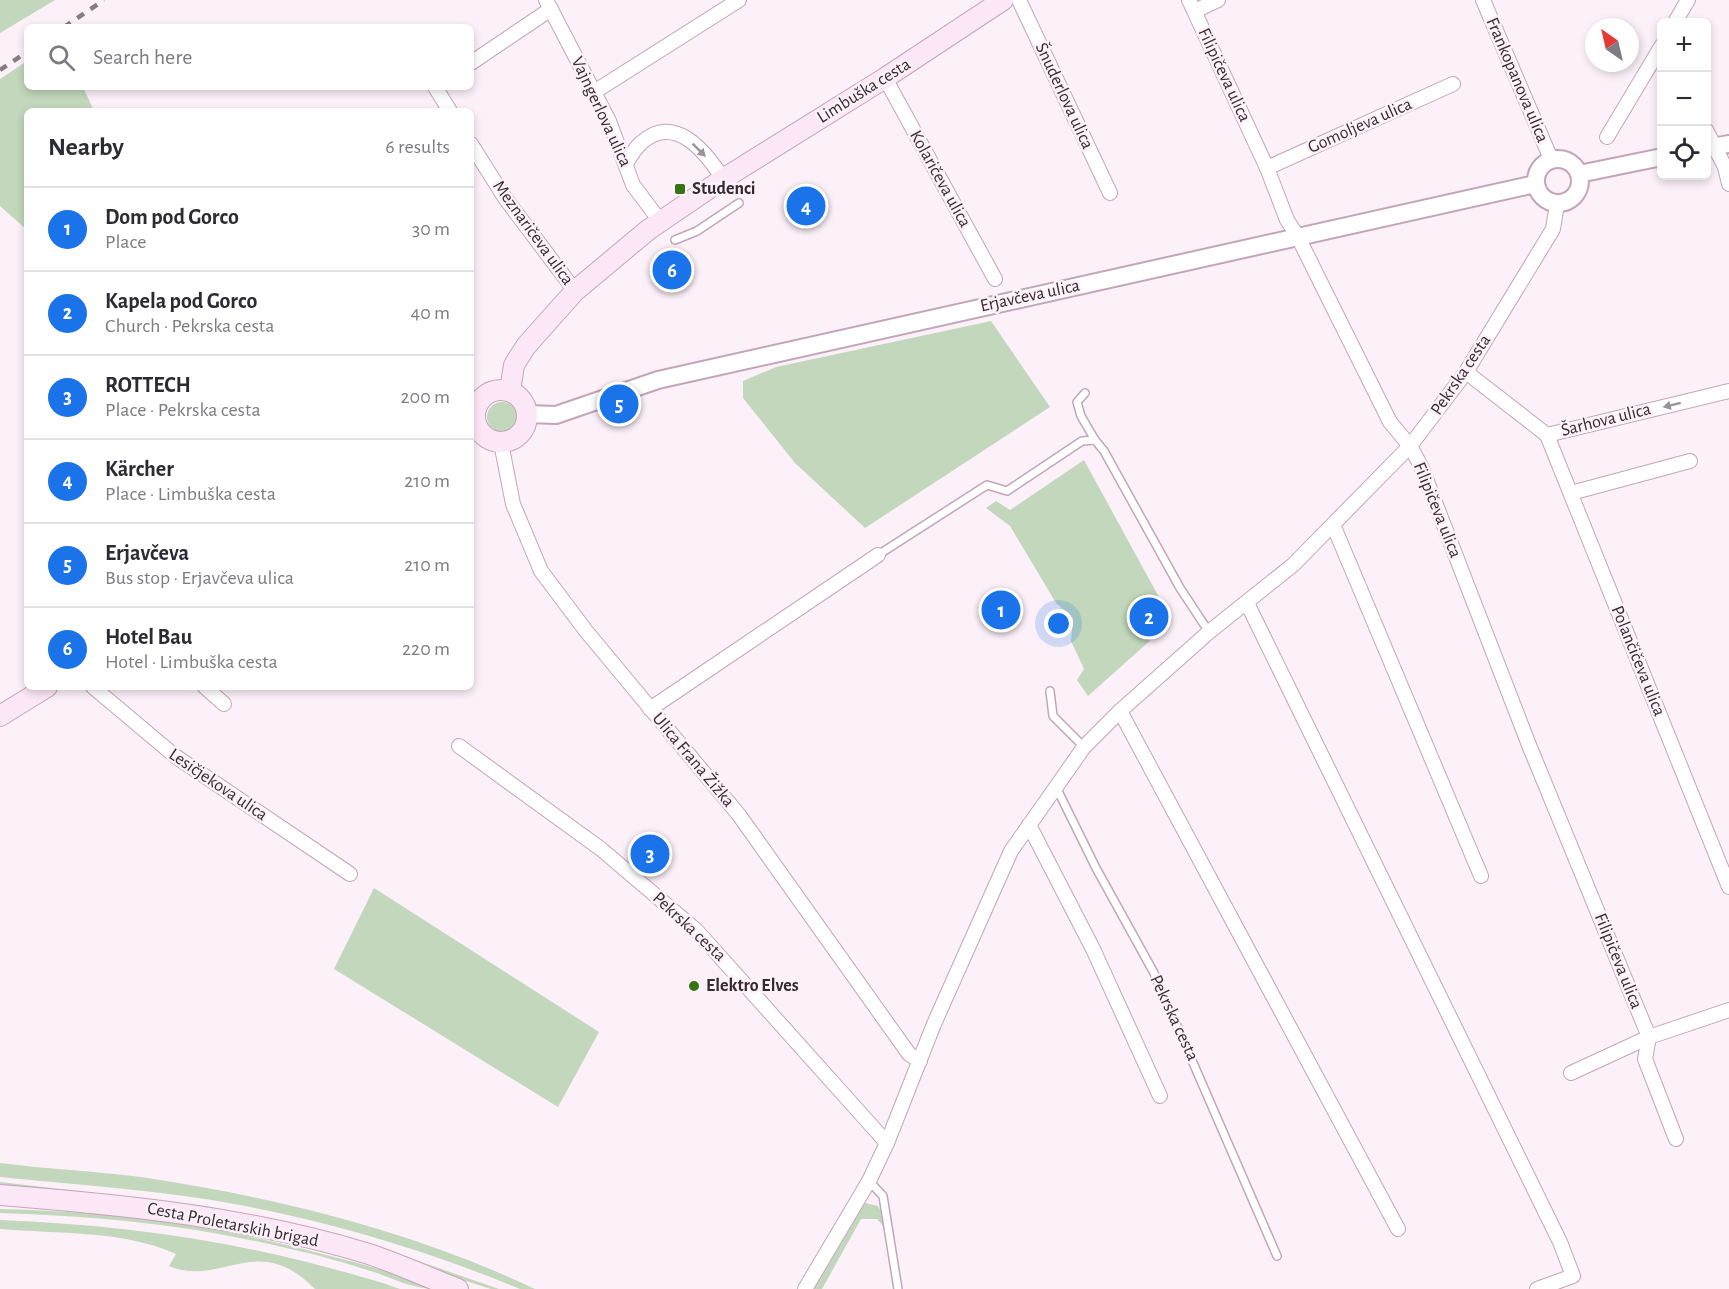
<!DOCTYPE html>
<html lang="en">
<head>
<meta charset="utf-8">
<style>
	body { margin:0; font-family:"Alegreya Sans",sans-serif; background:#f7f7f7; color:#2b2b33 }
	.controls { position:absolute; right:18px; top:18px; display:grid; overflow:hidden; border-radius:9px; box-shadow:0 3px 9px #0003 }
	.controls button { width:54px; height:54px; display:grid; place-items:center; padding:0; border:0; border-bottom:2px solid #e1e1e2; background:#fff; color:#2b2b33; font:30px sans-serif }
	.compass { position:absolute; left:1585px; top:18px; width:54px; height:54px; border-radius:50%; background:#fff; box-shadow:0 3px 9px #0003; rotate:326deg }
	.you { position:absolute; left:1059px; top:624px; width:21px; height:21px; margin:-15px; border:4px solid #fff; border-radius:50%; background:#1a73e8; box-shadow:0 0 0 9px #1a73e833 }
	.badge { display:grid; place-items:center; width:39px; height:39px; border-radius:50%; background:#1a73e8; color:#fff; font-size:20px; font-weight:700 }
	.pin { position:absolute; translate:-50% -50%; border:3px solid #fff; box-shadow:0 2px 6px #0006 }
	.list { margin:0; padding:0; list-style:none }
	h2 { display:flex; justify-content:space-between; align-items:center; height:78px; margin:0; padding:0 24px; font-size:26px }
	h2 small { font-size:20px; font-weight:400; color:#7c7c81 }
	.list li { display:grid; grid-template-columns:39px 1fr auto; gap:18px; align-items:center; box-sizing:border-box; height:84px; padding:0 24px; border-top:2px solid #e1e1e2 }
	.list b { display:block; font-size:22px; white-space:nowrap }
	.list p { margin:0; font-size:20px; white-space:nowrap; color:#7c7c81 }
	.list em { font-size:20px; font-style:normal; color:#7c7c81 }
	.icon { flex:none; width:33px; height:33px; fill:none; stroke:currentColor; stroke-width:2; stroke-linecap:round; stroke-linejoin:round }
	.map { position:relative; flex:none; width:1729px; height:1289px; overflow:hidden }
	.search { position:absolute; background:#fff; box-shadow:0 3px 9px #0003; left:24px; top:24px; width:450px; height:66px; display:flex; align-items:center; gap:15px; box-sizing:border-box; padding:0 21px; border-radius:9px; color:#7c7c81; font-size:22px }
	.panel { position:absolute; background:#fff; box-shadow:0 3px 9px #0003; left:24px; top:108px; width:450px; height:582px; border-radius:9px }
	.map>svg:first-child { display:block }
</style>
</head>
<body>
<div class="map">
<svg width="1729" height="1289" viewBox="0 0 1729 1289">
	<rect width="100%" height="100%" fill="#fdf1f9"/>
	<g fill="#c2d7bc">
		<path d="M 0,0 L 55,0 L 0,33 Z"/>
		<path d="M 27,61 L 27,87 L 83,87 L 94,111 L 27,111 L 27,230 L 0,206 L 0,79 Z"/>
		<path d="M 991,321 L 1050,407 L 865,528 L 795,463 L 743,398 L 743,381 L 776,367 Z"/>
		<circle cx="502" cy="417" r="15"/>
		<path d="M 1084,460 L 1172,621 L 1088,696 L 1077,680 L 1084,669 L 1071,641 L 1073,618 L 1056,603 L 1010,526 L 986,508 L 996,501 L 1010,510 Z"/>
		<path d="M 374,888 L 599,1032 L 558,1107 L 334,969 Z"/>
		<path d="M 0,1163 C 47,1169 95,1171 141,1177 C 275,1197 413,1231 535,1289 L 520,1289 C 431,1252 335,1223 240,1205 C 161,1190 80,1185 0,1177 Z"/>
		<path d="M 0,1182 L 206,1206 L 291,1224 L 407,1257 L 499,1289 L 491,1289 L 411,1263 L 0,1187 Z"/>
		<path d="M 865,1203 L 878,1206 L 884,1217 L 885,1228 L 877,1219 L 861,1219 L 822,1289 L 814,1289 Z"/>
		<path d="M 0,1209 C 112,1211 222,1226 330,1256 C 365,1265 402,1274 435,1289 C 414,1289 394,1279 374,1272 C 345,1263 315,1254 286,1248 C 192,1225 96,1216 0,1213 Z"/>
		<path d="M 0,1220 C 102,1224 204,1236 303,1261 C 335,1270 368,1277 400,1289 L 315,1289 C 257,1230 221,1288 169,1266 L 176,1254 C 123,1230 58,1234 0,1229 Z"/>
	</g>
	<g fill="none" stroke-linecap="round" stroke-linejoin="round">
		<defs>
			<g id="service">
				<path d="M 675,240 L 697,231 L 739,203"/>
				<path d="M 1085,393 L 1077,402 L 1081,416 L 1095,440"/>
				<path d="M 878,555 L 987,485 L 1007,491 L 1082,441 L 1095,440 L 1104,451 L 1180,588 L 1209,632"/>
				<path d="M 1050,691 L 1053,716 L 1084,747"/>
				<path d="M 1056,787 L 1096,868 L 1154,973 L 1277,1256"/>
				<path d="M 869,1181 L 883,1196 L 898,1289"/>
			</g>
			<g id="minor">
				<path d="M 546,0 L 609,121 L 633,185 L 660,221"/>
				<path d="M 1019,0 L 1110,193"/>
				<path d="M 1189,0 L 1267,168 L 1287,220 L 1298,237 L 1390,422 L 1410,446 L 1421,466 L 1529,745 L 1649,1037 L 1645,1059 L 1676,1139"/>
				<path d="M 1483,0 L 1551,159"/>
				<path d="M 1195,11 L 1218,0"/>
				<path d="M 1675,22 L 1688,0"/>
				<path d="M 471,63 L 551,9"/>
				<path d="M 885,78 L 995,279"/>
				<path d="M 435,87 L 450,111"/>
				<path d="M 594,92 L 739,0"/>
				<path d="M 1706,130 L 1725,167 L 1729,184"/>
				<path d="M 1607,137 L 1662,45"/>
				<path d="M 471,144 L 505,198 L 575,291"/>
				<path d="M 627,162 C 631,156 635,148 641,143 C 674,112 706,152 723,179"/>
				<path d="M 1267,168 L 1453,84"/>
				<path d="M 1466,372 L 1547,435"/>
				<path d="M 1547,435 L 1729,887"/>
				<path d="M 1547,435 L 1729,391"/>
				<path d="M 501,443 L 513,504 L 541,571 L 586,631 L 739,815 L 909,1054 L 920,1061"/>
				<path d="M 1571,493 L 1690,461"/>
				<path d="M 1334,527 L 1481,876"/>
				<path d="M 1247,603 L 1560,1242 L 1573,1276 L 1537,1289"/>
				<path d="M 93,687 L 175,756 L 350,874"/>
				<path d="M 205,687 L 224,704"/>
				<path d="M 650,709 L 878,555"/>
				<path d="M 1120,711 L 1398,1229"/>
				<path d="M 459,746 L 601,849 L 696,930 L 887,1143"/>
				<path d="M 1029,825 L 1093,949 L 1160,1096"/>
				<path d="M 1571,1073 L 1649,1037 L 1729,1010"/>
				<path d="M 805,1289 L 869,1181 L 887,1143 L 934,1024 L 1011,851 L 1056,787 L 1084,747 L 1120,711 L 1209,632 L 1293,565 L 1410,446 L 1466,372 L 1553,229 L 1557,204"/>
			</g>
			<g id="tertiary">
				<path d="M 1706,148 L 1729,144"/>
				<circle cx="1558" cy="181" r="22"/>
				<path d="M 1579,174 L 1662,157"/>
				<path d="M 527,414 L 556,415 L 658,380 L 1535,184"/>
			</g>
			<g id="secondary">
				<circle cx="501" cy="416" r="26"/>
				<path d="M 510,391 L 514,365 L 526,346 L 575,291 L 648,230 L 723,179 L 885,78 L 1003,0"/>
				<path d="M 0,716 L 47,687"/>
				<path d="M 0,1195 C 125,1205 249,1217 369,1254 C 399,1264 429,1278 458,1289"/>
			</g>
		</defs>
		<use href="#service" stroke="#c3a5b9" stroke-width="10"/>
		<use href="#minor" stroke="#c3a5b9" stroke-width="16"/>
		<use href="#tertiary" stroke="#c3a5b9" stroke-width="20"/>
		<use href="#secondary" stroke="#c3a5b9" stroke-width="22"/>
		<use href="#service" stroke="#fff" stroke-width="7"/>
		<use href="#minor" stroke="#fff" stroke-width="14"/>
		<use href="#tertiary" stroke="#fff" stroke-width="16"/>
		<use href="#secondary" stroke="#fce7f6" stroke-width="20"/>
		<g stroke="#877b83" stroke-width="4.5" stroke-dasharray="8 8" stroke-linecap="butt">
			<path d="M 64,27 L 104,0"/>
			<path d="M 0,70 L 27,52"/>
		</g>
	</g>
	<defs><path id="oneway-solid" d="M-6-.8H1V-3.2L6.5 0L1 3.2V.8H-6Z" transform="scale(1.5)"/></defs>
	<g fill="#9a9498">
		<use href="#oneway-solid" transform="translate(699 150) rotate(45)"/>
		<use href="#oneway-solid" transform="translate(1672 405) rotate(166)"/>
	</g>
	<g fill="#337512" stroke="#fdf1f9" stroke-width="2">
		<rect x="674" y="183" width="12" height="12" rx="3"/>
		<circle cx="694" cy="986" r="6"/>
	</g>
	<g text-anchor="middle" dominant-baseline="central" stroke-width="5" stroke-linejoin="round" paint-order="stroke">
		<g font-size="18" fill="#362a32" stroke="#fdf1f9">
			<text transform="translate(1224 75) rotate(65)">Filipičeva ulica</text>
			<text transform="translate(1517 80) rotate(67)">Frankopanova ulica</text>
			<text transform="translate(864 91) rotate(-32)">Limbuška cesta</text>
			<text transform="translate(1064 96) rotate(65)">Šnuderlova ulica</text>
			<text transform="translate(601 112) rotate(65)">Vajngerlova ulica</text>
			<text transform="translate(1360 126) rotate(-24)">Gomoljeva ulica</text>
			<text transform="translate(940 179) rotate(61)">Kolaričeva ulica</text>
			<text transform="translate(533 233) rotate(54)">Meznaričeva ulica</text>
			<text transform="translate(1030 296) rotate(-12)">Erjavčeva ulica</text>
			<text transform="translate(1461 375) rotate(-56)">Pekrska cesta</text>
			<text transform="translate(1606 420) rotate(-14)">Šarhova ulica</text>
			<text transform="translate(1437 510) rotate(68)">Filipičeva ulica</text>
			<text transform="translate(1638 661) rotate(68)">Polančičeva ulica</text>
			<text transform="translate(693 760) rotate(50)">Ulica Frana Žižka</text>
			<text transform="translate(218 785) rotate(34)">Lesičjekova ulica</text>
			<text transform="translate(689 927) rotate(43)">Pekrska cesta</text>
			<text transform="translate(1618 961) rotate(68)">Filipičeva ulica</text>
			<text transform="translate(1174 1018) rotate(65)">Pekrska cesta</text>
			<text transform="translate(233 1225) rotate(11)">Cesta Proletarskih brigad</text>
		</g>
		<g font-size="18" font-weight="bold" fill="#362a32" stroke="#fdf1f9" text-anchor="start">
			<text x="692" y="189">Studenci</text>
			<text x="706" y="986">Elektro Elves</text>
		</g>
	</g>
</svg>
<div class="controls">
<button>+</button>
<button>−</button>
<button><svg class="icon" aria-label="locate" viewBox="0 0 24 24"><circle cx="12" cy="12" r="6"/><path d="M12 2v4M12 18v4M2 12h4M18 12h4"/></svg></button>
</div>
<svg class="compass" viewBox="-18 -18 36 36"><path d="M0-13l5 13h-10z" fill="#e53935"/><path d="M0 13l5-13h-10z" fill="#7c7c81"/></svg>
<div class="you"></div>
<div class="pin badge" style="left:1001px;top:610px">1</div>
<div class="pin badge" style="left:1149px;top:617px">2</div>
<div class="pin badge" style="left:650px;top:854px">3</div>
<div class="pin badge" style="left:806px;top:206px">4</div>
<div class="pin badge" style="left:619px;top:404px">5</div>
<div class="pin badge" style="left:672px;top:270px">6</div>
<div class="search"><svg class="icon" aria-label="search" viewBox="0 0 24 24"><circle cx="10" cy="10" r="6"/><path d="M15 15l6 6"/></svg>Search here</div>
<section class="panel">
<h2>Nearby<small>6 results</small></h2>
<ul class="list">
<li><span class="badge">1</span><div><b>Dom pod Gorco</b><p>Place</p></div><em>30 m</em></li>
<li><span class="badge">2</span><div><b>Kapela pod Gorco</b><p>Church · Pekrska cesta</p></div><em>40 m</em></li>
<li><span class="badge">3</span><div><b>ROTTECH</b><p>Place · Pekrska cesta</p></div><em>200 m</em></li>
<li><span class="badge">4</span><div><b>Kärcher</b><p>Place · Limbuška cesta</p></div><em>210 m</em></li>
<li><span class="badge">5</span><div><b>Erjavčeva</b><p>Bus stop · Erjavčeva ulica</p></div><em>210 m</em></li>
<li><span class="badge">6</span><div><b>Hotel Bau</b><p>Hotel · Limbuška cesta</p></div><em>220 m</em></li>
</ul>
</section>
</div>
</body>
</html>
